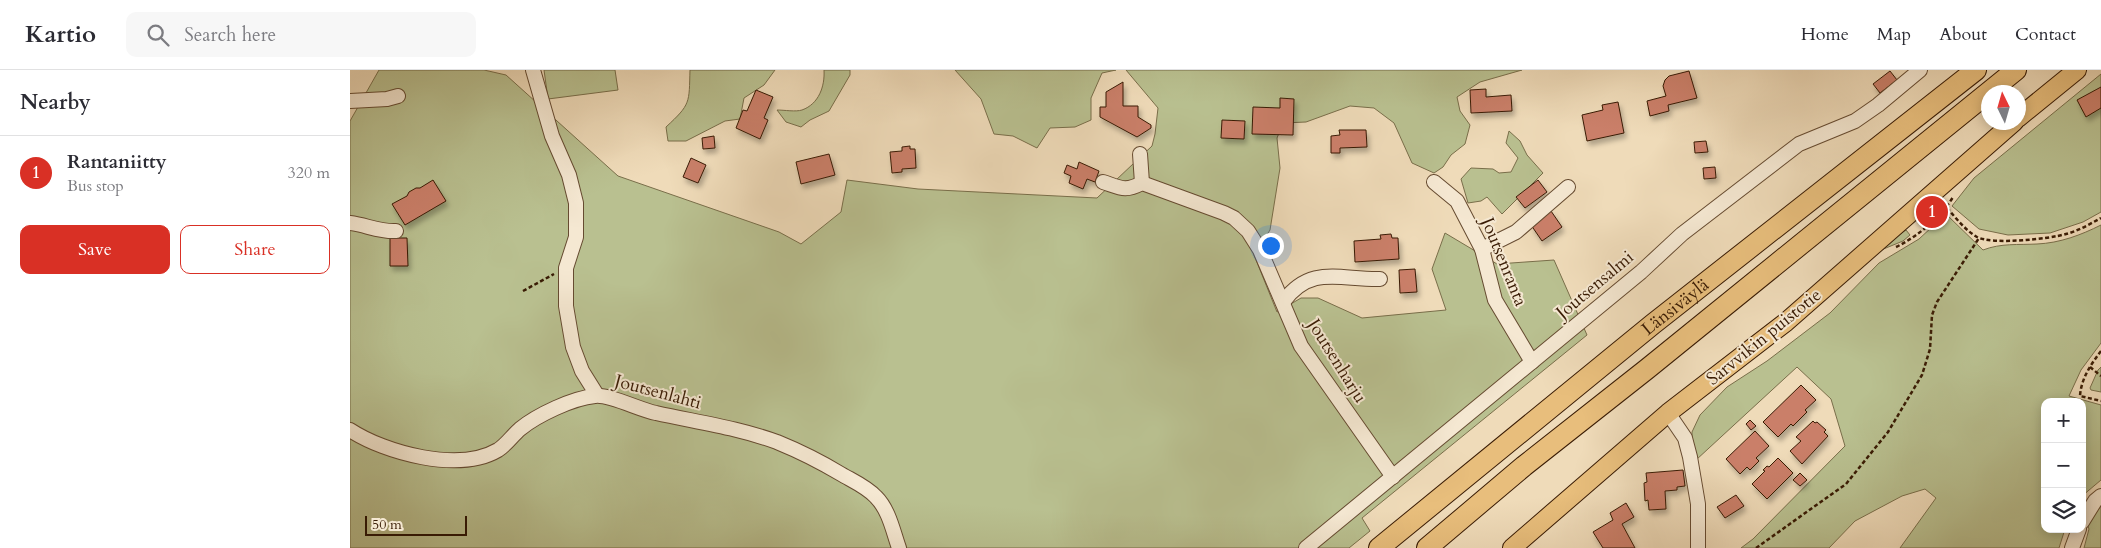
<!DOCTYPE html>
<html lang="en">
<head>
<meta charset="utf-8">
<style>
	body { margin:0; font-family:Cardo,serif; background:#f7f7f7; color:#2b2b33 }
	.controls { position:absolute; right:15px; bottom:15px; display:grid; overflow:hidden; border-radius:10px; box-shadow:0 2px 12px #0003 }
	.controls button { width:45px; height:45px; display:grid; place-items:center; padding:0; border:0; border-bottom:1px solid #e1e1e2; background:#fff; color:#2b2b33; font:25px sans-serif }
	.compass { position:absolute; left:1631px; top:15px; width:45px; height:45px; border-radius:50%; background:#fff; box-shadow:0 2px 12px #0003; rotate:355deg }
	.scale { position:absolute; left:15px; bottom:12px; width:102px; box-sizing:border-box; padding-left:5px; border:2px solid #391b04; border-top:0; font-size:14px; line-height:18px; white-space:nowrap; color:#391b04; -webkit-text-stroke:4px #f5e8d2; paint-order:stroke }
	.you { position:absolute; left:920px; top:175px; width:18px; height:18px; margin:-12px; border:4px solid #fff; border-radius:50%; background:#1a73e8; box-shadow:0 0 0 8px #1a73e833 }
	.badge { display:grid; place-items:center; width:32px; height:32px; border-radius:50%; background:#d93025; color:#fff; font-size:16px; font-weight:700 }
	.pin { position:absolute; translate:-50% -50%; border:2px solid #fff; box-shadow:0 1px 5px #0006 }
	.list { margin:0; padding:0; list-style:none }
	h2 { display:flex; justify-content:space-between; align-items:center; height:65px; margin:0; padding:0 20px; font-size:21px }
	h2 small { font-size:16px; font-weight:400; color:#7c7c81 }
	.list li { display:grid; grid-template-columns:32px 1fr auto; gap:15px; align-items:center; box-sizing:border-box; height:75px; padding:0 20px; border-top:1px solid #e1e1e2 }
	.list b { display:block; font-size:19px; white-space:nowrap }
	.list p { margin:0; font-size:16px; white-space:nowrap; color:#7c7c81 }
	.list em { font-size:16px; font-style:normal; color:#7c7c81 }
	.actions { display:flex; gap:10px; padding:15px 20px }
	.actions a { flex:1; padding:11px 0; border:1px solid #d93025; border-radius:10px; text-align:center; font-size:18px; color:#d93025 }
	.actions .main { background:#d93025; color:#fff }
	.icon { flex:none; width:28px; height:28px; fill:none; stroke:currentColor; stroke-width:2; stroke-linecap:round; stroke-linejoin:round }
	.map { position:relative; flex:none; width:1751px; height:478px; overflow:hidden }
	header { display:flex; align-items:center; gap:30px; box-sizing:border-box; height:70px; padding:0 25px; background:#fff; border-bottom:1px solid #e1e1e2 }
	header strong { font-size:24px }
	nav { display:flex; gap:28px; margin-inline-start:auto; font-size:18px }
	.search { width:350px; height:45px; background:#f7f7f7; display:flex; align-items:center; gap:12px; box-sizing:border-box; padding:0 18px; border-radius:10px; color:#7c7c81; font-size:19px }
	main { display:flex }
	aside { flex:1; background:#fff }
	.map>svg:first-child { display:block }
</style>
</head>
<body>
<header>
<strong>Kartio</strong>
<div class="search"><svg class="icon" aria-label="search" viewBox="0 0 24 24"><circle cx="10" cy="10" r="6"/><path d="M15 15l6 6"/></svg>Search here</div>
<nav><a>Home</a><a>Map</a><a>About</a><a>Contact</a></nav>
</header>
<main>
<aside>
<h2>Nearby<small></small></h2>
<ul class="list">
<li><span class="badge">1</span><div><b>Rantaniitty</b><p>Bus stop</p></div><em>320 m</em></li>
</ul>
<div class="actions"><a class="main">Save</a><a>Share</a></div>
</aside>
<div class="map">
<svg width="1751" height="478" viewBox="0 0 1751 478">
	<defs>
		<filter id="shadow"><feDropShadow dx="2.5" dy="4.5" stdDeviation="2.5" flood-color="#0004"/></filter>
	</defs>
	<rect width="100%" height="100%" fill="#efdbb9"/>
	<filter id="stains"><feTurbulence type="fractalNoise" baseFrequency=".004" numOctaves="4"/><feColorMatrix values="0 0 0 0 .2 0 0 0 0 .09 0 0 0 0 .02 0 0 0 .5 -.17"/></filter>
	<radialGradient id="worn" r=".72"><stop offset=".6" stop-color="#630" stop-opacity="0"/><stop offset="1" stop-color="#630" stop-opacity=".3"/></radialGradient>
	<g fill="#b9c090" stroke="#796e4a">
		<path d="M 29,0 L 134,0 L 156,5 L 268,106 L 429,162 L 451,174 L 491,142 L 497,110 L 568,119 L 747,128 L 802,76 L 805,64 L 808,38 L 776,0 L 1172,0 L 1130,12 L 1107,27 L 1110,41 L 1120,55 L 1115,74 L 1101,85 L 1093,97 L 1084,103 L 1062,93 L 1044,53 L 1024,38 L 1000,36 L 956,52 L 933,53 L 927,68 L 930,98 L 920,160 L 904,185 L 927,242 L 951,228 L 968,228 L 1012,248 L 1096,240 L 1082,199 L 1095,163 L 1147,194 L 1204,190 L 1237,265 L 1012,448 L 1020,461 L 999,478 L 0,478 L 0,51 Z"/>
		<path d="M 194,0 L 265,0 L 268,20 L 198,29 Z"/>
		<path d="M 340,0 L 425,0 L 414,15 L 394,28 L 390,49 L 375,51 L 336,71 L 318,71 L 316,57 C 341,34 339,33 340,0 Z"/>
		<path d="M 474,0 L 500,0 L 500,5 L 479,41 L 460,50 L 451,57 L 436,52 L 427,40 C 434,40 446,42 452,40 C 469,34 475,16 474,0 Z"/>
		<path d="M 605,0 L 766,0 L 752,3 L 741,28 L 741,50 L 725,57 L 700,58 L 687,78 L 663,66 L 644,64 L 631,29 Z"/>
		<path d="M 1751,4 L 1751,142 L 1733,152 L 1700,163 L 1658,165 L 1629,159 L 1602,136 L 1624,108 Z"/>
		<path d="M 1159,61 L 1170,71 L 1177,85 L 1193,103 L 1152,144 L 1137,127 L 1131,131 L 1118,133 L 1111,109 L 1121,98 L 1143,99 L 1149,103 L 1161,102 L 1168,88 L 1156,73 Z"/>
		<path d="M 1596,144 L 1633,180 C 1651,173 1668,175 1687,174 C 1710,173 1731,165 1751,155 L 1751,273 L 1731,300 L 1719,326 L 1751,335 L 1751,410 L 1732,426 L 1732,332 L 1695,332 L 1695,459 L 1715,459 L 1709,478 L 1550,478 L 1586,428 L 1575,419 L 1552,426 L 1505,451 L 1479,478 L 1391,478 L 1403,469 L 1495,376 L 1481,329 L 1447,297 L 1346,390 L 1342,375 L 1342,362 L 1350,345 L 1377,317 L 1417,291 L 1480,243 L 1529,193 L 1569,169 Z"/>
		<path d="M 1556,160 L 1560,165 L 1553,171 L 1531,180 L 1531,176 Z"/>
		<path d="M 1751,297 L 1751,322 L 1741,320 L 1740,318 L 1748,300 Z"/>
		<path d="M 1751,436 L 1751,478 L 1734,478 L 1739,459 L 1737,454 Z"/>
	</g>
	<g fill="#ca7f69" stroke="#391b04" filter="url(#shadow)">
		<path d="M 1339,1 L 1347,28 L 1318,35 L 1319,41 L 1300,46 L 1297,31 L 1316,26 L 1313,16 L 1315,10 L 1319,6 Z"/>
		<path d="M 1540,1 L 1547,10 L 1530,23 L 1523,14 Z"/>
		<path d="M 773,12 L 773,36 L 788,36 L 788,47 L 801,55 L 801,58 L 787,67 L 750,47 L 750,37 L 756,37 L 756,22 Z"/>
		<path d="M 1751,17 L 1751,38 L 1736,47 L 1727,30 Z"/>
		<path d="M 1136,19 L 1136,27 L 1161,25 L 1162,41 L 1121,43 L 1120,20 Z"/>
		<path d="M 406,20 L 423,27 L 414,48 L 418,50 L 410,69 L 386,58 L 393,40 L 397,41 Z"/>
		<path d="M 930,28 L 944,29 L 943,65 L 902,64 L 903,37 L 930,38 Z"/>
		<path d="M 1268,32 L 1274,63 L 1237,71 L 1232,45 L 1253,40 L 1252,35 Z"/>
		<path d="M 872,50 L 895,51 L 894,69 L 871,68 Z"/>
		<path d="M 989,60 L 1016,60 L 1017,77 L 990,78 L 990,83 L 981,83 L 981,66 L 990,65 Z"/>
		<path d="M 364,66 L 365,78 L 353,79 L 352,68 Z"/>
		<path d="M 1356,71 L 1358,82 L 1345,83 L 1344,72 Z"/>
		<path d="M 560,76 L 560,79 L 565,79 L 566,98 L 552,99 L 552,102 L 542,103 L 540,82 L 552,81 L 552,77 Z"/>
		<path d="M 479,84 L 485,105 L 451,114 L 446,92 Z"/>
		<path d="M 341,88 L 356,95 L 348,113 L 333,107 Z"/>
		<path d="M 729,92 L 749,101 L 745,112 L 737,109 L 733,119 L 719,113 L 721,106 L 714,103 L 717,95 L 727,99 Z"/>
		<path d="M 1365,97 L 1366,108 L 1354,109 L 1353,98 Z"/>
		<path d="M 83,110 L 96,131 L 55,155 L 42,134 L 57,126 L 59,122 L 66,118 L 70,118 Z"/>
		<path d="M 1188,110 L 1197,122 L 1175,138 L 1166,127 Z"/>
		<path d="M 1201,141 L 1212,157 L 1192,171 L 1181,155 Z"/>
		<path d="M 1041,164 L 1042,168 L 1048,168 L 1049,189 L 1005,192 L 1004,171 L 1031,169 L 1030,165 Z"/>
		<path d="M 40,168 L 57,168 L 58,196 L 40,196 Z"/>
		<path d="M 1065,199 L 1067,222 L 1050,223 L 1049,200 Z"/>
		<path d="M 1451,315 L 1466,330 L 1455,340 L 1457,342 L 1443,356 L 1441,354 L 1428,367 L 1413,352 Z"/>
		<path d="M 1400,350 L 1406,356 L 1401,360 L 1396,354 Z"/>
		<path d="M 1463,351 L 1465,353 L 1467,352 L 1476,360 L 1474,362 L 1478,366 L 1452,394 L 1440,381 L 1451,371 L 1446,367 Z"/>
		<path d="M 1405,361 L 1419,376 L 1406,388 L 1409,391 L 1400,400 L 1397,397 L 1390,404 L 1376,389 Z"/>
		<path d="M 1428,388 L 1443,403 L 1417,429 L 1402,414 L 1415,401 L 1413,400 L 1417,396 L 1419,397 Z"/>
		<path d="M 1333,400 L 1335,416 L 1327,417 L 1327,420 L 1315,421 L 1316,439 L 1299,440 L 1298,430 L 1295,431 L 1294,413 L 1297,412 L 1296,403 Z"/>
		<path d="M 1450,403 L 1457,410 L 1450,416 L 1443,410 Z"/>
		<path d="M 1386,425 L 1394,436 L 1375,448 L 1367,437 Z"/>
		<path d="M 1276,433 L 1284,447 L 1272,454 L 1285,478 L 1253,478 L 1243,462 L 1263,450 L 1260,443 Z"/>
	</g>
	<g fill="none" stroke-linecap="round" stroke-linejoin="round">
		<defs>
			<g id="minor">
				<path d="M 183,0 L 202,66 L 219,105 L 226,133 L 226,167 L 216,198 L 216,236 L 223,277 L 232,301 L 247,325"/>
				<path d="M 0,31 L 37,29 L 48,26"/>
				<path d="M 790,84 L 792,113"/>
				<path d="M 753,112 C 771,118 775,122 792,113 L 874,143 L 884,148 L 898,161 L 910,180 L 951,276 L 1043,407"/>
				<path d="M 1084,112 L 1107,131 L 1132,179 L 1145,230 L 1182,292"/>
				<path d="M 0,153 C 16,155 30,162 46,161"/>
				<path d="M 1132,179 L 1166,162 L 1218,117"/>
				<path d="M 933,232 C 961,194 990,210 1030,209"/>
				<path d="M 1318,343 L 1335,368 L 1340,387 L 1348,434 L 1348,478"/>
				<path d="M 0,360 C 35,383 109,403 148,380 C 156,375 162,366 170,359 C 187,345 223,328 245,326 C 259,324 290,340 306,343 C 346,352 389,358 427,372 C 449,381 471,392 491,404 C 503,411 517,417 526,427 C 539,440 543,461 549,478"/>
				<path d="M 1732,452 L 1745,431 L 1751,426"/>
				<path d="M 956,478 L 1291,202 L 1332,164 L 1449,74 L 1505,51 L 1528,35 L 1570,0"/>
				<path d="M 1722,478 L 1729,459"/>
			</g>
			<g id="major">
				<path d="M 1668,48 L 1727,0"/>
				<path d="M 1162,478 L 1318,343 L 1436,252 L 1664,52"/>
			</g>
			<g id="highway">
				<path id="s1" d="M 1029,478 L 1303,254 L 1626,0"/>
				<path d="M 1077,478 L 1174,396 L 1297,299 L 1666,0"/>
			</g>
		</defs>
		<use href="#minor" stroke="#664b31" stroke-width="16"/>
		<use href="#major" stroke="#391b04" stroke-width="20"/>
		<use href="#highway" stroke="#391b04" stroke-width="22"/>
		<g stroke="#391b04" stroke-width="2.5" stroke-dasharray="4 2.5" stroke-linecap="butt">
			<path d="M 1597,138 C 1606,148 1615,160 1627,167 C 1642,175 1699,169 1716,164 C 1728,161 1740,154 1751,148"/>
			<path d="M 1546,177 C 1567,167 1591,147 1603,127"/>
			<path d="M 173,221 L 204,204"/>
			<path d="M 1751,281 C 1741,294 1731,309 1730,326 L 1751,331"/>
			<path d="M 1740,297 L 1751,306"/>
			<path d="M 1406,478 L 1496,414 L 1538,362 L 1572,305 L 1580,279 L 1582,245 L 1587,232 L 1629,168"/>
		</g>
		<use href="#minor" stroke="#f5e8d2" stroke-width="14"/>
		<use href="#major" stroke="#e8be7c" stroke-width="18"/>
		<use href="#highway" stroke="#e8be7c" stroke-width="20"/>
	</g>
	<g text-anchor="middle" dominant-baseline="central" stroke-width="4" stroke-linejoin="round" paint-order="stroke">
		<g font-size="18" fill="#391b04" stroke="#f5e8d2">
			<text transform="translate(1154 192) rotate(68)">Joutsenranta</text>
			<text transform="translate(1245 215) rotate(-40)">Joutsensalmi</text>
			<text stroke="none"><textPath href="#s1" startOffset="382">Länsiväylä</textPath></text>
			<text transform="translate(1414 267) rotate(-39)">Sarvvikin puistotie</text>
			<text transform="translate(987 291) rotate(58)">Joutsenharju</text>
			<text transform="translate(308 322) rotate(15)">Joutsenlahti</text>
		</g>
	</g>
	<rect width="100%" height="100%" filter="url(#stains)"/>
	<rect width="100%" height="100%" fill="url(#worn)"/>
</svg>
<div class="controls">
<button>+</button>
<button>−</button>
<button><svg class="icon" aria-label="layers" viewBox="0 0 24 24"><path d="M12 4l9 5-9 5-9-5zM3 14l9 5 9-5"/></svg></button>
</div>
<svg class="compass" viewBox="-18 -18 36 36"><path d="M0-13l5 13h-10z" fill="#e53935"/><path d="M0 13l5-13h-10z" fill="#7c7c81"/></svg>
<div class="scale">50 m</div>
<div class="you"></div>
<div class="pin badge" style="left:1582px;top:142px">1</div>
</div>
</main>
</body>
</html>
